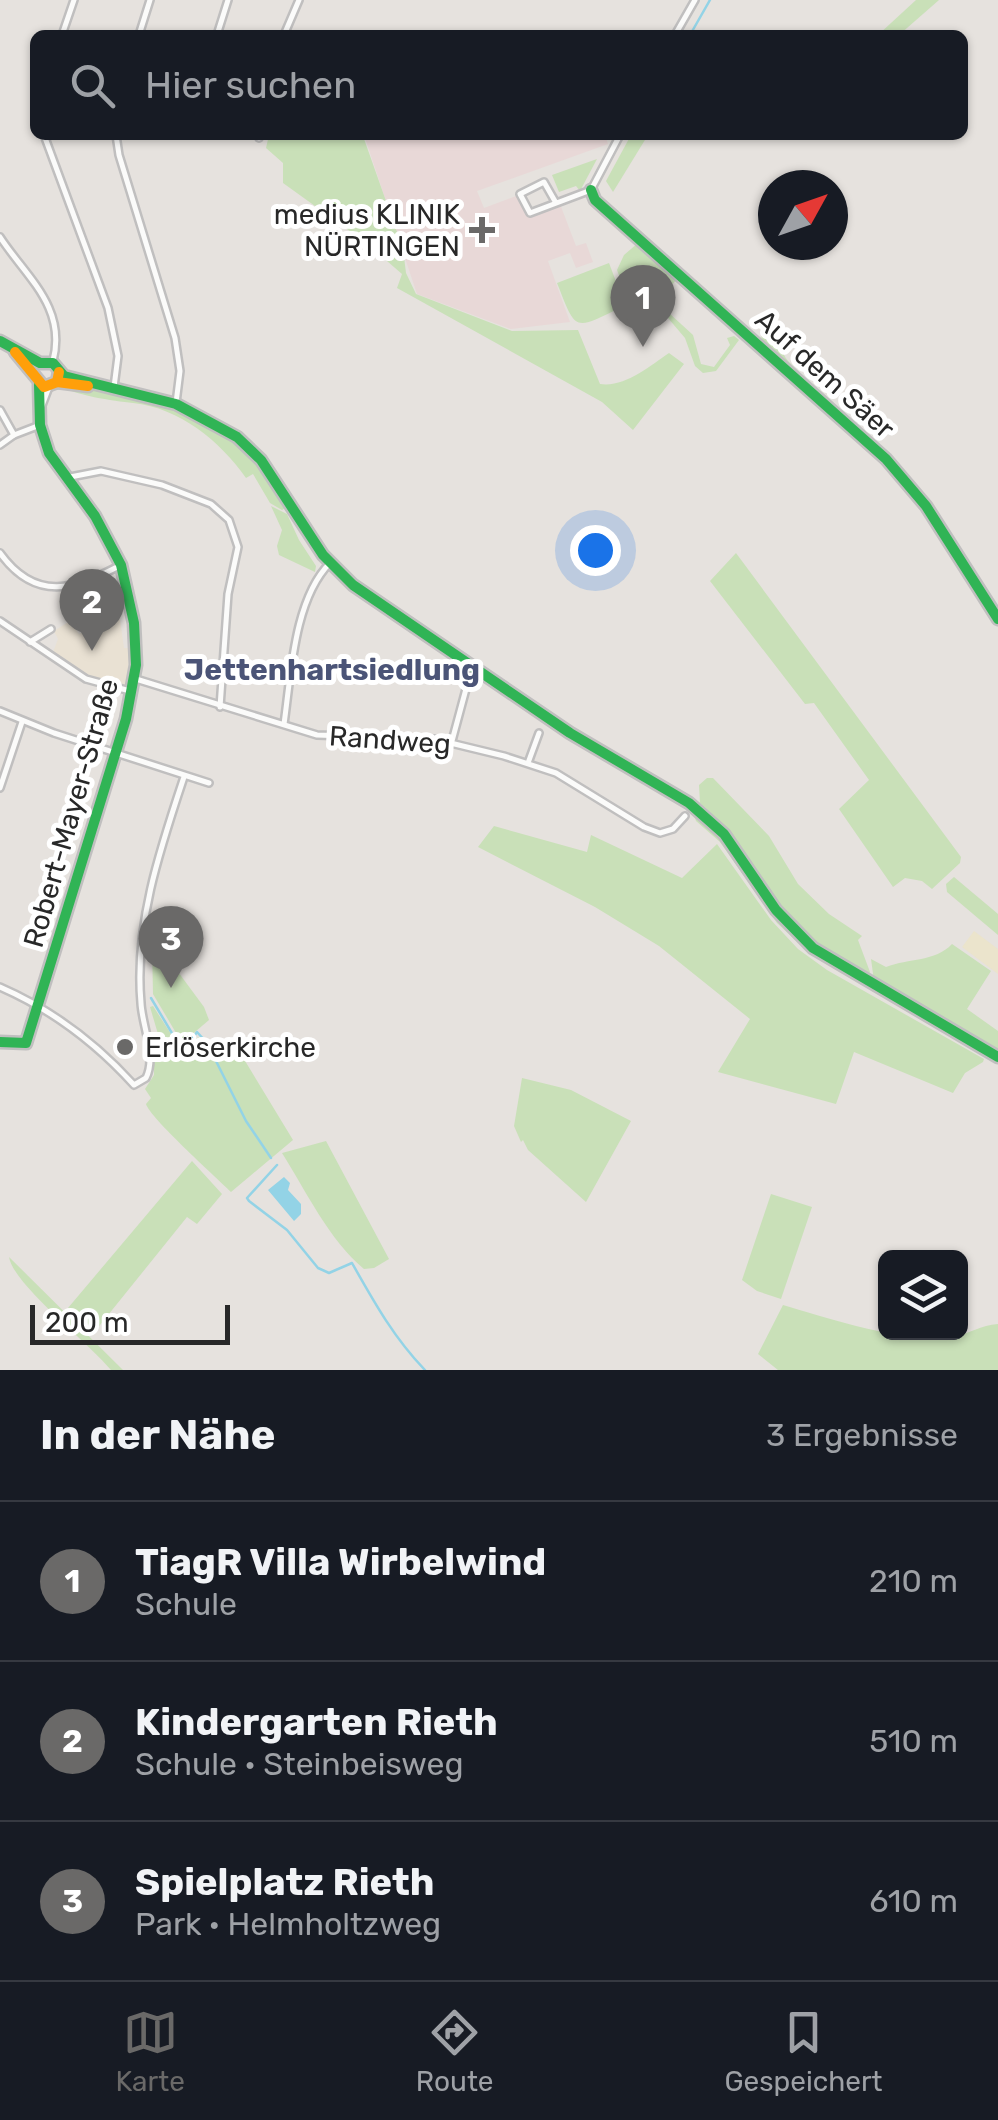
<!DOCTYPE html>
<html lang="de">
<head>
<meta charset="utf-8">
<style>
	body { margin:0; font-family:Rubik,sans-serif; background:#242831; color:#f1f3f6 }
	.controls { position:absolute; right:30px; bottom:30px; display:grid; overflow:hidden; border-radius:15px; box-shadow:0 2px 8px #0004 }
	.controls button { width:90px; height:90px; display:grid; place-items:center; padding:0; border:0; border-bottom:2px solid #363941; background:#171b24; color:#f1f3f6; font:50px sans-serif }
	.compass { position:absolute; left:758px; top:170px; width:90px; height:90px; border-radius:50%; background:#171b24; box-shadow:0 2px 8px #0004; rotate:50deg }
	.scale { position:absolute; left:30px; bottom:25px; width:200px; box-sizing:border-box; padding-left:10px; border:5px solid #282828; border-top:0; font-size:28px; line-height:35px; white-space:nowrap; color:#282828; -webkit-text-stroke:8px #fff; paint-order:stroke }
	.you { position:absolute; left:595px; top:550px; width:35px; height:35px; margin:-25px; border:8px solid #fff; border-radius:50%; background:#1a73e8; box-shadow:0 0 0 15px #1a73e833 }
	.badge { display:grid; place-items:center; width:65px; height:65px; border-radius:50%; background:#6a6968; color:#fff; font-size:32px; font-weight:700 }
	.pin { position:absolute; translate:-50% -82px; filter:drop-shadow(0 2px 5px #0008) }
	.pin::after { content:''; position:absolute; top:52px; width:35px; height:30px; background:inherit; clip-path:polygon(0 0,100% 0,50% 100%) }
	.list { margin:0; padding:0; list-style:none }
	h2 { display:flex; justify-content:space-between; align-items:center; height:130px; margin:0; padding:0 40px; font-size:42px }
	h2 small { font-size:32px; font-weight:400; color:#9ea1a6 }
	.list li { display:grid; grid-template-columns:65px 1fr auto; gap:30px; align-items:center; box-sizing:border-box; height:160px; padding:0 40px; border-top:2px solid #363941 }
	.list b { display:block; font-size:38px; white-space:nowrap }
	.list p { margin:0; font-size:32px; white-space:nowrap; color:#9ea1a6 }
	.list em { font-size:32px; font-style:normal; color:#9ea1a6 }
	.icon { flex:none; width:55px; height:55px; fill:none; stroke:currentColor; stroke-width:2; stroke-linecap:round; stroke-linejoin:round }
	.map { position:relative; flex:none; width:998px; height:1370px; overflow:hidden }
	.search { position:absolute; background:#171b24; box-shadow:0 2px 8px #0004; left:30px; right:30px; top:30px; height:110px; display:flex; align-items:center; gap:25px; box-sizing:border-box; padding:0 35px; border-radius:15px; color:#9ea1a6; font-size:38px }
	.sheet { height:610px; background:#171b24 }
	nav { display:flex; justify-content:space-around; align-items:center; box-sizing:border-box; height:140px; border-top:2px solid #363941; background:#171b24; font-size:28px; color:#9ea1a6 }
	nav a { display:grid; justify-items:center; gap:5px }
	nav .on { color:#6a6968 }
	.map>svg:first-child { display:block }
</style>
</head>
<body>
<div class="map">
<svg width="998" height="1370" viewBox="0 0 998 1370">
	<rect width="100%" height="100%" fill="#e6e2de"/>
	<path fill="#e9e1d3" d="M 114,614 L 120,620 L 124,648 L 130,648 L 127,689 L 84,675 L 52,655 L 58,639 L 54,631 L 70,621 L 79,634 Z"/>
	<path fill="#e8d8d7" d="M 364,135 L 605,135 L 608,144 L 477,191 L 484,208 L 519,195 L 528,217 L 560,204 L 576,246 L 586,243 L 593,262 L 576,268 L 570,253 L 548,261 L 570,322 L 511,329 L 417,294 Z"/>
	<g fill="#c9e0b8">
		<path d="M 916,0 L 939,0 L 899,35 L 878,35 Z"/>
		<path d="M 269,135 L 353,135 L 354,138 L 363,136 L 403,249 L 406,273 L 416,294 L 512,331 L 578,330 L 600,384 C 624,388 650,366 669,353 L 684,364 L 633,430 L 602,402 L 397,288 L 402,274 L 365,242 L 283,183 L 283,163 L 266,148 Z"/>
		<path d="M 631,135 L 648,135 L 613,192 L 606,181 Z"/>
		<path d="M 597,159 L 580,191 L 576,186 L 559,192 L 552,175 Z"/>
		<path d="M 638,243 L 678,278 L 670,287 L 666,284 L 655,302 L 660,307 L 645,317 L 632,310 L 617,270 L 624,255 Z"/>
		<path d="M 609,263 L 623,300 L 620,308 C 573,331 576,331 557,283 Z"/>
		<path d="M 669,313 L 693,335 L 701,364 L 714,367 L 730,345 L 727,338 L 734,336 L 739,340 L 716,371 L 703,373 L 695,366 L 685,338 L 668,318 Z"/>
		<path d="M 768,329 C 779,337 779,351 789,362 C 829,404 877,439 916,484 L 871,438 L 762,342 L 761,333 Z"/>
		<path d="M 61,386 L 116,392 L 183,412 L 237,441 L 264,470 L 287,507 L 282,510 L 270,503 L 253,474 L 246,478 C 220,441 180,408 133,403 C 113,401 74,395 61,386 Z"/>
		<path d="M 271,506 L 287,514 L 299,540 L 316,566 L 315,572 L 279,555 L 277,546 L 282,530 Z"/>
		<path d="M 736,553 L 961,857 L 960,863 L 932,889 L 922,881 L 905,878 L 893,887 L 839,809 L 869,780 L 814,703 L 805,704 L 710,581 Z"/>
		<path d="M 707,778 L 713,778 L 769,836 L 798,884 L 829,914 L 862,936 L 858,940 L 870,972 L 867,976 C 834,955 800,935 776,903 C 750,868 733,832 700,803 L 699,785 Z"/>
		<path d="M 693,812 L 725,840 L 775,914 L 809,949 L 986,1053 L 988,1057 L 810,954 L 777,923 L 720,842 L 696,821 Z"/>
		<path d="M 494,826 L 587,852 L 591,835 L 682,878 L 717,844 L 771,920 L 798,949 L 827,970 L 984,1059 L 983,1062 L 965,1073 L 953,1093 L 854,1052 L 836,1104 L 718,1072 L 750,1019 L 659,946 L 595,907 L 478,847 Z"/>
		<path d="M 954,877 L 998,914 L 998,935 L 947,892 L 946,884 Z"/>
		<path d="M 156,942 L 204,1007 L 209,1020 L 182,1043 L 153,994 L 152,946 Z"/>
		<path d="M 952,944 L 991,971 L 967,1009 L 998,1031 L 998,1051 L 874,981 L 871,959 L 886,967 C 909,958 935,962 952,944 Z"/>
		<path d="M 153,1006 L 180,1048 L 199,1037 L 210,1053 L 233,1041 L 293,1140 L 231,1192 C 214,1175 150,1118 146,1104 L 151,1098 L 145,1089 L 154,1075 L 154,1061 L 159,1059 L 158,1034 L 150,1007 Z"/>
		<path d="M 522,1078 L 571,1090 L 631,1121 L 586,1202 L 528,1150 L 523,1140 L 521,1142 L 514,1126 Z"/>
		<path d="M 326,1141 L 389,1259 L 374,1268 L 364,1269 C 329,1240 306,1191 282,1153 Z"/>
		<path d="M 192,1161 L 222,1194 L 197,1224 L 187,1217 L 96,1330 L 68,1308 Z"/>
		<path d="M 771,1194 L 812,1207 L 781,1299 L 757,1291 L 742,1280 Z"/>
		<path d="M 9,1257 L 123,1370 L 111,1370 C 89,1343 13,1284 9,1257 Z"/>
		<path d="M 783,1305 C 827,1318 909,1345 953,1337 C 969,1334 981,1325 998,1324 L 998,1370 L 778,1370 L 758,1354 Z"/>
	</g>
	<path fill="#ebe4cc" d="M 974,931 L 998,949 L 998,974 L 962,947 Z"/>
	<path fill="#93d3e6" d="M 284,1177 L 290,1183 L 288,1190 L 301,1204 L 301,1214 L 294,1221 L 268,1190 Z"/>
	<g fill="none" stroke-linecap="round" stroke-linejoin="round">
		<g stroke="#93d3e6" stroke-width="2.5">
			<path d="M 690,35 L 710,0"/>
			<path d="M 151,998 L 179,1045 L 192,1039 L 197,1032 L 207,1043 L 246,1121 L 271,1158"/>
			<path d="M 277,1165 L 247,1198 L 249,1201 L 287,1230 L 318,1268 L 329,1273 L 352,1263 C 374,1302 394,1338 425,1370"/>
		</g>
		<defs>
			<g id="street">
				<path d="M 62,35 L 74,0"/>
				<path d="M 139,35 L 150,0"/>
				<path d="M 217,35 L 228,0"/>
				<path d="M 284,35 L 299,0"/>
				<path d="M 675,35 L 695,0"/>
				<path d="M 44,135 L 108,308 L 118,356 L 114,387"/>
				<path d="M 116,135 L 119,155 L 175,338 L 180,371 L 176,403"/>
				<path d="M 259,135 L 259,138"/>
				<path d="M 556,203 L 544,182 L 520,194 L 530,213 L 591,190 L 620,135"/>
				<path d="M 0,237 C 26,277 67,307 53,361"/>
				<path d="M 41,408 L 49,387"/>
				<path d="M 0,410 L 14,435"/>
				<path d="M 0,445 L 14,435 L 40,425"/>
				<path d="M 65,478 L 101,471 L 162,485 L 211,504 L 229,520 L 238,547 L 228,594 L 220,707"/>
				<path d="M 0,553 C 36,603 75,589 121,565"/>
				<path d="M 0,621 L 86,679 L 130,691"/>
				<path d="M 30,642 L 51,629"/>
				<path d="M 136,679 L 317,735 L 434,739 L 504,756 L 556,773 L 644,827 L 660,833 L 673,829 L 685,816"/>
				<path d="M 0,711 L 54,733 L 209,783"/>
				<path d="M 284,724 C 291,675 294,599 330,563"/>
				<path d="M 452,741 L 466,689"/>
				<path d="M 528,763 L 539,733"/>
				<path d="M 0,788 L 22,722"/>
				<path d="M 0,987 C 53,1010 95,1042 134,1085 L 146,1078 C 157,1056 142,1026 141,1003 C 134,926 160,849 184,777"/>
			</g>
			<g id="fast">
				<path d="M 591,190 L 595,200 L 886,459 L 926,506 L 998,619"/>
				<path d="M 0,341 L 40,363 L 53,363 L 64,376 L 176,404 L 237,437 L 261,460 L 323,555 L 353,585 L 570,733 L 689,803 L 724,834 L 776,910 L 813,948 L 998,1057"/>
				<path d="M 0,1042 L 26,1043 L 126,719 L 136,665 L 134,623 L 121,565 L 95,516 L 49,453 L 40,425 L 39,385"/>
			</g>
			<g id="slow">
				<path d="M 15,352 L 44,387 L 57,382 L 59,372"/>
				<path d="M 57,382 L 88,386"/>
			</g>
		</defs>
		<use href="#street" stroke="#c0bfbf" stroke-width="10"/>
		<use href="#fast" stroke="#c0bfbf" stroke-width="15"/>
		<use href="#slow" stroke="#c0bfbf" stroke-width="15"/>
		<use href="#street" stroke="#fbfbfa" stroke-width="5"/>
		<use href="#fast" stroke="#30b455" stroke-width="10"/>
		<use href="#slow" stroke="#ff9f0a" stroke-width="10"/>
	</g>
	<g fill="#6a6968" stroke="#fff" stroke-width="4">
		<path d="M477 215h10v10h10v10h-10v10h-10v-10h-10v-10h10z"/>
		<circle cx="125" cy="1047" r="10"/>
	</g>
	<g text-anchor="middle" dominant-baseline="central" stroke-width="10" stroke-linejoin="round" paint-order="stroke">
		<g font-size="28" fill="#282828" stroke="#fff" text-anchor="end">
			<text x="460" y="214">medius KLINIK<tspan x="460" dy="32">NÜRTINGEN</tspan></text>
			<text x="145" y="1047" text-anchor="start">Erlöserkirche</text>
		</g>
		<g font-size="28" fill="#282828" stroke="#fff">
			<text transform="translate(825 374) rotate(42)">Auf dem Säer</text>
			<text transform="translate(390 740) rotate(4)">Randweg</text>
			<text transform="translate(71 813) rotate(-74)">Robert-Mayer-Straße</text>
		</g>
		<g font-size="30" font-weight="bold" fill="#4b5477" stroke="#fff">
			<text x="332" y="670">Jettenhartsiedlung</text>
		</g>
	</g>
</svg>
<div class="controls">
<button><svg class="icon" aria-label="layers" viewBox="0 0 24 24"><path d="M12 4l9 5-9 5-9-5zM3 14l9 5 9-5"/></svg></button>
</div>
<svg class="compass" viewBox="-18 -18 36 36"><path d="M0-13l5 13h-10z" fill="#e53935"/><path d="M0 13l5-13h-10z" fill="#9ea1a6"/></svg>
<div class="scale">200 m</div>
<div class="you"></div>
<div class="pin badge" style="left:643px;top:347px">1</div>
<div class="pin badge" style="left:92px;top:651px">2</div>
<div class="pin badge" style="left:171px;top:988px">3</div>
<div class="search"><svg class="icon" aria-label="search" viewBox="0 0 24 24"><circle cx="10" cy="10" r="6"/><path d="M15 15l6 6"/></svg>Hier suchen</div>
</div>
<section class="sheet">
<h2>In der Nähe<small>3 Ergebnisse</small></h2>
<ul class="list">
<li><span class="badge">1</span><div><b>TiagR Villa Wirbelwind</b><p>Schule</p></div><em>210 m</em></li>
<li><span class="badge">2</span><div><b>Kindergarten Rieth</b><p>Schule · Steinbeisweg</p></div><em>510 m</em></li>
<li><span class="badge">3</span><div><b>Spielplatz Rieth</b><p>Park · Helmholtzweg</p></div><em>610 m</em></li>
</ul>
</section>
<nav>
<a class="on"><svg class="icon" aria-label="map" viewBox="0 0 24 24"><path d="M3 6l6-2 6 2 6-2v14l-6 2-6-2-6 2zM9 4v14M15 6v14"/></svg>Karte</a>
<a><svg class="icon" aria-label="directions" viewBox="0 0 24 24"><path d="M12 3l9 9-9 9-9-9zM9 14v-3h6M13 9l2 2-2 2"/></svg>Route</a>
<a><svg class="icon" aria-label="saved" viewBox="0 0 24 24"><path d="M7 4h10v16l-5-4-5 4z"/></svg>Gespeichert</a>
</nav>
</body>
</html>
